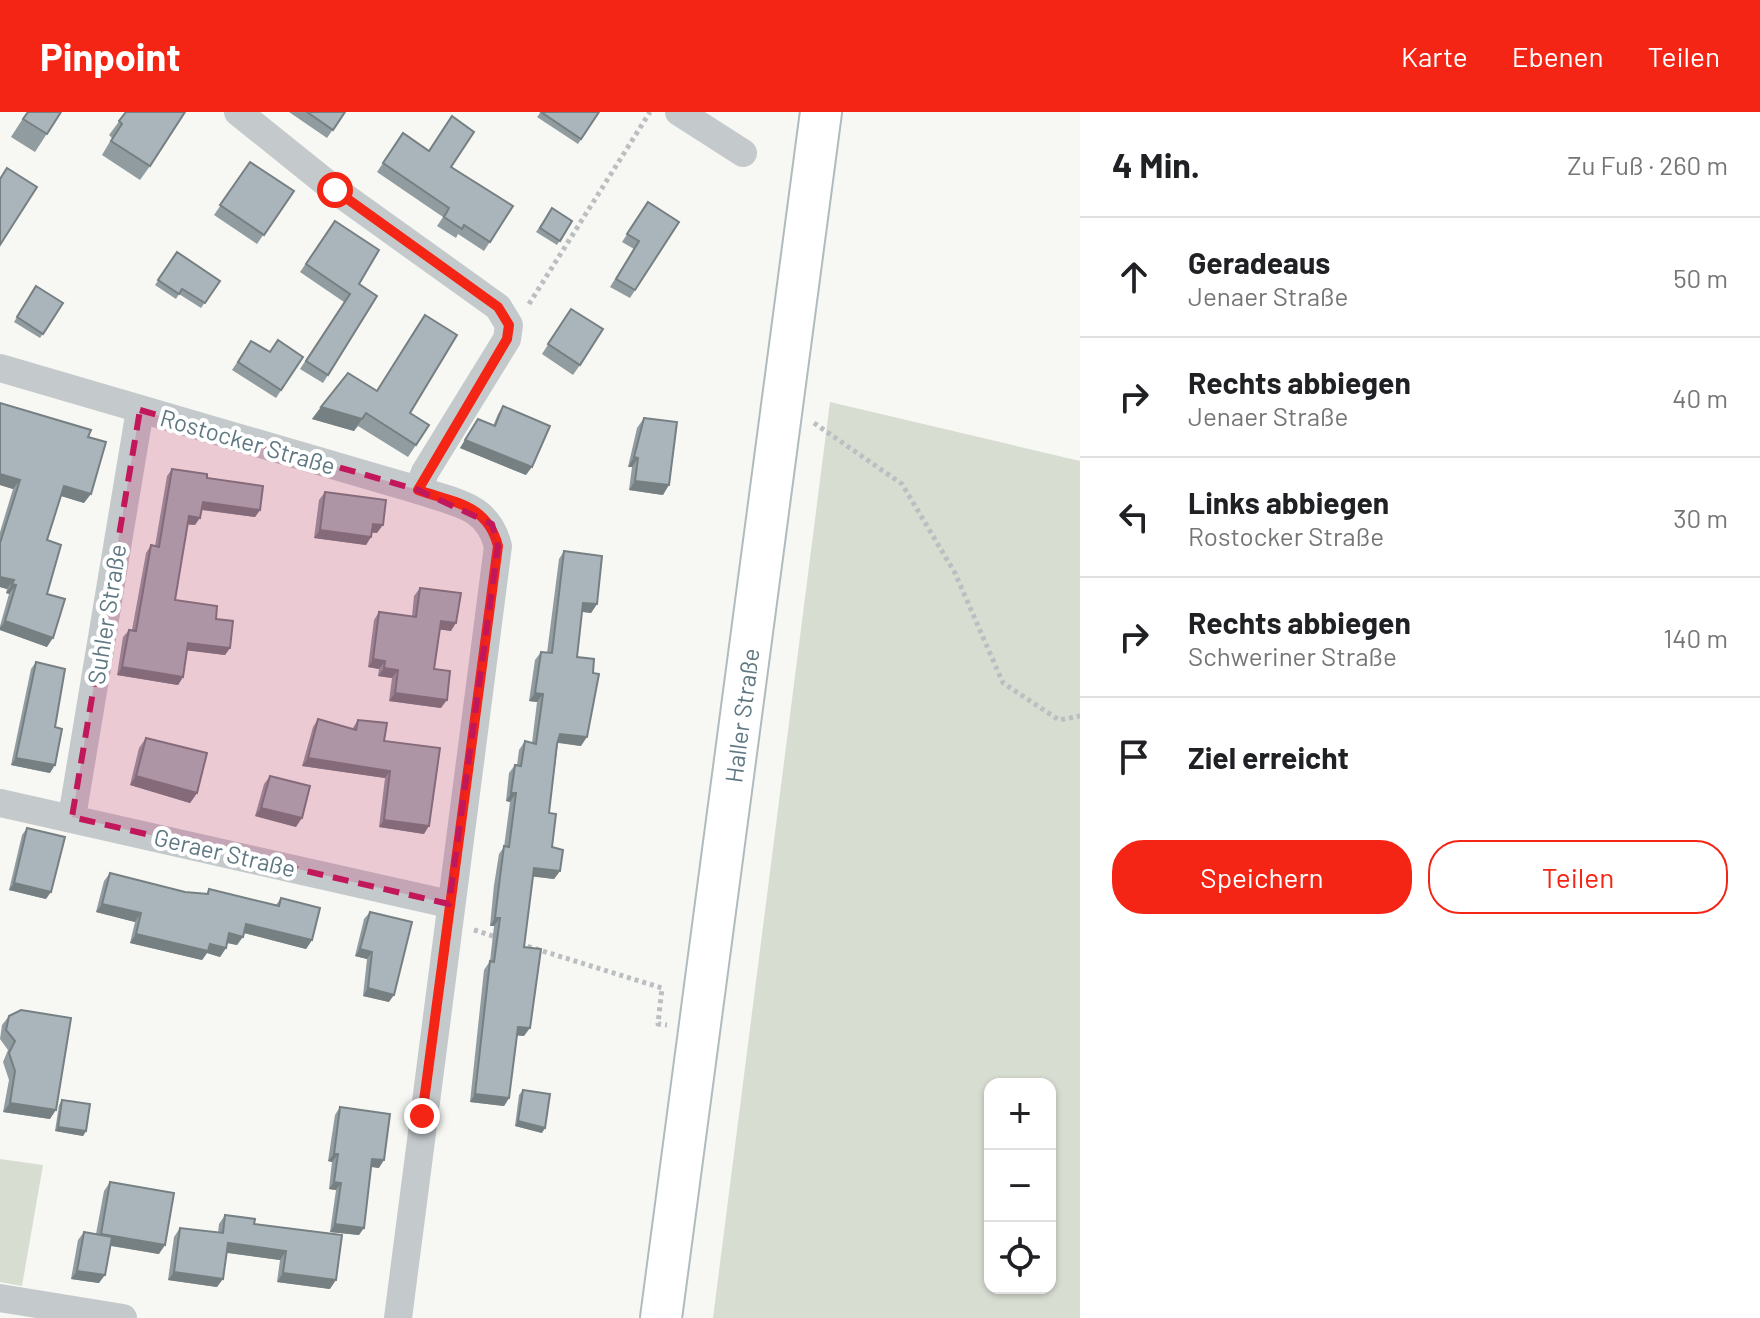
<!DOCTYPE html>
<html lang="de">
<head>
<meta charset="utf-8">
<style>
	body { margin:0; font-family:Barlow,sans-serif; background:#f2f2f2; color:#202124 }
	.controls { position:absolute; right:24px; bottom:24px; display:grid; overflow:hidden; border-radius:16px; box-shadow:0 2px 6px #0004 }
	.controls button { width:72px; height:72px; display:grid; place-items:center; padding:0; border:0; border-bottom:2px solid #e0e0e0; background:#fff; color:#202124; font:40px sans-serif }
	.stop { position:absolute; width:24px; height:24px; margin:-18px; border:6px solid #f52515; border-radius:50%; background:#fff }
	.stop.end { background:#f52515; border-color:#fff; box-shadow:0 2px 8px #0008 }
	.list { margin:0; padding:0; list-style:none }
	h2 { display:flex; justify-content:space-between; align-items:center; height:104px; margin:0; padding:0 32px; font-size:34px }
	h2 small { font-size:26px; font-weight:400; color:#757577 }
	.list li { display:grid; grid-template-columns:52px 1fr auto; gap:24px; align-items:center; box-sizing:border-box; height:120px; padding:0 32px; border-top:2px solid #e0e0e0 }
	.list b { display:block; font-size:30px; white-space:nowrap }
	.list p { margin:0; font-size:26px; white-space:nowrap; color:#757577 }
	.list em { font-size:26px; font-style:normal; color:#757577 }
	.actions { display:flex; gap:16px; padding:24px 32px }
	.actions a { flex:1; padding:18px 0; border:2px solid #f52515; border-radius:32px; text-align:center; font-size:28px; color:#f52515 }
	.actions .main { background:#f52515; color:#fff }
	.icon { flex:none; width:44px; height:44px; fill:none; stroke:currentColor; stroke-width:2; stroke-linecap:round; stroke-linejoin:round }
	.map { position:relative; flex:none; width:1080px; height:1206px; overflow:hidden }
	header { display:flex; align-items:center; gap:48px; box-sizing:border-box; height:112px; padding:0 40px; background:#f52515; color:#fff }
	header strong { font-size:38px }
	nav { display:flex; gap:44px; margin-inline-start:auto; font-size:28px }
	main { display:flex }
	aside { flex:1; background:#fff }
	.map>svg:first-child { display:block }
</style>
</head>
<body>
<header>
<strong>Pinpoint</strong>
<nav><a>Karte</a><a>Ebenen</a><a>Teilen</a></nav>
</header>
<main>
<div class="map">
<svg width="1080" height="1206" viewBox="0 0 1080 1206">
	<rect width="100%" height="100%" fill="#f7f7f3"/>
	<g fill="#d8ddd2" fill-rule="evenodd">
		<path d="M 830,290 L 1080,349 L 1080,1206 L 713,1206 ZM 990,972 L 1050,972 L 1050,1176 L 990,1176 Z"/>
		<path d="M 0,1047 L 43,1053 L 22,1174 L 0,1170 Z"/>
	</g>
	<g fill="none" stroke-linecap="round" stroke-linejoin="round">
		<defs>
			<g id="secondary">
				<path id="s1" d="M 661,1206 L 821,0"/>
			</g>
		</defs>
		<use href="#secondary" stroke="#b1babd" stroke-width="44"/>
		<g stroke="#bbbfc1" stroke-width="5" stroke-dasharray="4 4" stroke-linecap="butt">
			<path d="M 529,192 L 650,0"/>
			<path d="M 814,311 L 902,372 L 955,461 L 1003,571 L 1059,608 L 1080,604"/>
			<path d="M 474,818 L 499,826"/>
			<path d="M 520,832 L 662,876 L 658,912 L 667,913"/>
		</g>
		<g stroke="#c4c9cc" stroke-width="28">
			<path d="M 238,0 L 335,78 L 498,195 L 509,213 L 507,227 L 425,360 L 418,378"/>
			<path d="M 679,0 L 743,41"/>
			<path d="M 0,256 L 418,378 C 455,391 487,392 498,434 L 398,1206"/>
			<path d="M 0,691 L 449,792"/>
			<path d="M 72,705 L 140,298"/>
			<path d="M 0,1186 L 123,1206"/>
		</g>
		<use href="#secondary" stroke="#fff" stroke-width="40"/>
	</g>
	<g fill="#919ca0">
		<path d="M 27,0 L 61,0 L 35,40 L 11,25 Z"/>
		<path d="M 126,0 L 150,54 L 140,68 L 102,43 L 112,26 L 109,23 Z"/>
		<path d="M 289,0 L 345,0 L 327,26 Z"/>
		<path d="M 541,0 L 599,0 L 578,32 L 537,5 Z"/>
		<path d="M 403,21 L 451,55 L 513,94 L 484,139 L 458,122 L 456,126 L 437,114 L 443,105 L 377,60 Z"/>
		<path d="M 250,50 L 294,79 L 257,132 L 214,103 Z"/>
		<path d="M 648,90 L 679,110 L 630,186 L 610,175 L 634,137 L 622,130 Z"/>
		<path d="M 552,96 L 572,109 L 557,133 L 536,120 Z"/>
		<path d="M 335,109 L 359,172 L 328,263 L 323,271 L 300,257 L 344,190 L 300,160 Z"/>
		<path d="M 177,140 L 220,169 L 201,196 L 179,182 L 176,187 L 155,173 Z"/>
		<path d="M 36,174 L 63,191 L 40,226 L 14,210 Z"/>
		<path d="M 571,197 L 580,253 L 573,263 L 542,242 Z"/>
		<path d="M 425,203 L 410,301 L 416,333 L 408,345 L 358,314 L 354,319 L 312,307 L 321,295 L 377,278 Z"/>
		<path d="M 278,228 L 303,245 L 276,286 L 232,258 L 251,229 L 270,240 Z"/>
		<path d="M 0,291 L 88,325 L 84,391 L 61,384 L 47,428 L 47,535 L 0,518 L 0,514 L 9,482 L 6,481 L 7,477 L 0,475 L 0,420 L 13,377 L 0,373 Z"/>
		<path d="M 503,294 L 526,363 L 460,336 L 473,315 L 493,314 L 498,302 Z"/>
		<path d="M 644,306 L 663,383 L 629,378 L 632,355 L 628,355 L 637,316 Z"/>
		<path d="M 172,357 L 207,366 L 260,398 L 255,405 L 201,398 L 195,413 L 187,412 L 175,488 L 216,507 L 230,536 L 225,543 L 187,538 L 183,565 L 178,573 L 117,563 L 123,525 L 129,518 L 132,518 L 146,441 L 151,433 L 155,434 L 167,364 Z"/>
		<path d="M 325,380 L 377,421 L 372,420 L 371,425 L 366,433 L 314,426 L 319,388 Z"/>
		<path d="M 564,439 L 597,492 L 591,501 L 582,500 L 577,545 L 581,634 L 558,631 L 549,701 L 552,735 L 560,759 L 554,767 L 533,764 L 524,835 L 524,924 L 517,923 L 509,986 L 504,994 L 470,990 L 484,858 L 490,849 L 494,814 L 490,814 L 494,773 L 499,742 L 504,735 L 510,690 L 506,689 L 509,661 L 515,653 L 517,653 L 519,638 L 525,629 L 532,631 L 537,590 L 529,589 L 535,548 L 541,540 L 547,541 L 559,447 Z"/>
		<path d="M 420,476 L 451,519 L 440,517 L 434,557 L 441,596 L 389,589 L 392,566 L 378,564 L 379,557 L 368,555 L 374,508 L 379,500 L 412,504 L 414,484 Z"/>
		<path d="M 36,550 L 55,615 L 50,661 L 11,653 L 31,557 Z"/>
		<path d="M 318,607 L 352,617 L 358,608 L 384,629 L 424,722 L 379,715 L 385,666 L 302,654 L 313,615 Z"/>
		<path d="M 146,626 L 197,681 L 190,691 L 130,673 L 139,636 Z"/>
		<path d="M 270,664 L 296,715 L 255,704 L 264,672 Z"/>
		<path d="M 27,716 L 46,787 L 9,778 L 22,723 Z"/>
		<path d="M 110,761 L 185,780 L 206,782 L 209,777 L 276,793 L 281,786 L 312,828 L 306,837 L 244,821 L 237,833 L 227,831 L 226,836 L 220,845 L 207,841 L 202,848 L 130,831 L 135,810 L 96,800 L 104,769 Z"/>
		<path d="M 370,800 L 389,890 L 363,884 L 367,847 L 355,844 L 364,807 Z"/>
		<path d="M 9,904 L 50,1007 L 3,1000 L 9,968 L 3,950 L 8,938 L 0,927 L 2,913 Z"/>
		<path d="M 523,978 L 542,1021 L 515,1014 L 519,983 Z"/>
		<path d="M 62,988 L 86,1019 L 83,1024 L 55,1019 L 59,993 Z"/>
		<path d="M 340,995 L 379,1056 L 371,1055 L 359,1123 L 330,1120 L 336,1078 L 329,1077 L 332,1050 L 328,1049 L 335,1003 Z"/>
		<path d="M 110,1070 L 159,1142 L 111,1134 L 99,1171 L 71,1167 L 78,1128 L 84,1120 L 96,1122 L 104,1079 Z"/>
		<path d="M 225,1103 L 254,1112 L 330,1177 L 277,1170 L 280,1148 L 227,1141 L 217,1175 L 168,1168 L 174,1125 L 180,1116 L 218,1121 L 219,1112 Z"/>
	</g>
	<g fill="#767f82">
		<path d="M 321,295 L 362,307 L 354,319 L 312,307 Z"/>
		<path d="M 465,328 L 532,355 L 526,363 L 460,336 Z"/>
		<path d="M 634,345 L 638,346 L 632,355 L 628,355 Z"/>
		<path d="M 0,362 L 20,368 L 13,377 L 0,373 Z"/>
		<path d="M 635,369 L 669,373 L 663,383 L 629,378 Z"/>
		<path d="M 64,374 L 91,382 L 84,391 L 58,383 Z"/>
		<path d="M 203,390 L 260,398 L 255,405 L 197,397 Z"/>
		<path d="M 189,404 L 200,406 L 195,413 L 184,412 Z"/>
		<path d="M 373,412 L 383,413 L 377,421 L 367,420 Z"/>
		<path d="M 320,418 L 371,425 L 366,433 L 314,426 Z"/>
		<path d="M 0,465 L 14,468 L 7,477 L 0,475 Z"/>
		<path d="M 12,472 L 16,473 L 9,482 L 6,481 Z"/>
		<path d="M 583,491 L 597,492 L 591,501 L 577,499 Z"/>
		<path d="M 5,509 L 53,526 L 47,535 L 0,518 L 0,516 Z"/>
		<path d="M 441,509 L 456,511 L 451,519 L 436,517 Z"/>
		<path d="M 188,531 L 230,536 L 225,543 L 183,538 Z"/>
		<path d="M 373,547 L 385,549 L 379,557 L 368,555 Z"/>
		<path d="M 122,555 L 183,565 L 178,573 L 117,563 Z"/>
		<path d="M 384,556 L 398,558 L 392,566 L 378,564 Z"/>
		<path d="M 395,581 L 447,588 L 441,596 L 389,589 Z"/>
		<path d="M 535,581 L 543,582 L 537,590 L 529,589 Z"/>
		<path d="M 560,622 L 587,625 L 581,634 L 554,630 Z"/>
		<path d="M 16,646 L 55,653 L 50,661 L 11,653 Z"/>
		<path d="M 308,646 L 390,659 L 385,666 L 302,654 Z"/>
		<path d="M 136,664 L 197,681 L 190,691 L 130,673 Z"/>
		<path d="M 511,681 L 516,681 L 510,690 L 506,689 Z"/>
		<path d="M 261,696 L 302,706 L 296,715 L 255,704 Z"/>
		<path d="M 384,708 L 429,714 L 424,722 L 379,715 Z"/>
		<path d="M 534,756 L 560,759 L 554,767 L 528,764 Z"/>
		<path d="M 14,771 L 51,780 L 46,787 L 9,778 Z"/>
		<path d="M 102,792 L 141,801 L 135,810 L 96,800 Z"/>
		<path d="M 495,806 L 500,806 L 494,814 L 490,814 Z"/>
		<path d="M 246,812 L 312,828 L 306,837 L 240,820 Z"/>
		<path d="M 229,821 L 243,825 L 237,833 L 223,830 Z"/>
		<path d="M 136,822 L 210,832 L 226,836 L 220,845 L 207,841 L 202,848 L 130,831 Z"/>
		<path d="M 360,837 L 372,840 L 367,847 L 355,844 Z"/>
		<path d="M 368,876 L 394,883 L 389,890 L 363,884 Z"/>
		<path d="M 518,915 L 530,916 L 524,924 L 512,923 Z"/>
		<path d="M 475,982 L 509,986 L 504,994 L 470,990 Z"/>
		<path d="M 10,991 L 56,998 L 50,1007 L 3,1000 Z"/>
		<path d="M 518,1009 L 545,1016 L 542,1021 L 515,1014 Z"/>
		<path d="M 58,1015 L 86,1019 L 83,1024 L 55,1019 Z"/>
		<path d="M 334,1042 L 338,1042 L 332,1050 L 328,1049 Z"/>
		<path d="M 372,1047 L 384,1048 L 379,1056 L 367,1054 Z"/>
		<path d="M 334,1070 L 341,1071 L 336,1078 L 329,1077 Z"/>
		<path d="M 335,1112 L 364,1116 L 359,1123 L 330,1120 Z"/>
		<path d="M 101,1122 L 165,1133 L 159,1142 L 95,1131 Z"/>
		<path d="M 228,1131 L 286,1139 L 280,1148 L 222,1140 Z"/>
		<path d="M 77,1159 L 105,1163 L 99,1171 L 71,1167 Z"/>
		<path d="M 174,1160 L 223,1167 L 217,1175 L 168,1168 Z"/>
		<path d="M 283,1161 L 336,1168 L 330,1177 L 277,1170 Z"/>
	</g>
	<g fill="#a9b5ba" stroke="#767f82" stroke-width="2">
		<path d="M 28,0 L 61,0 L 47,22 L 23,7 Z"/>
		<path d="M 126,0 L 185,0 L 150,54 L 111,29 L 122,12 L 119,9 Z"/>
		<path d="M 307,0 L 345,0 L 333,18 Z"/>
		<path d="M 541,0 L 599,0 L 581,27 Z"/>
		<path d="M 452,4 L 474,20 L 451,55 L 513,94 L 490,130 L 464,113 L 462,117 L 444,105 L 449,96 L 383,51 L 403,21 L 429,39 Z"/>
		<path d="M 250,50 L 294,79 L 264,123 L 220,93 Z"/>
		<path d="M 7,56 L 37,75 L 0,133 L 0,67 Z"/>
		<path d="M 648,90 L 679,110 L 635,178 L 616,167 L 639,129 L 627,122 Z"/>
		<path d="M 552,96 L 572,109 L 560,129 L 540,116 Z"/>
		<path d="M 335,109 L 379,138 L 359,172 L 377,184 L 328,263 L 306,249 L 350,182 L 306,152 Z"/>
		<path d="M 177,140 L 220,169 L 205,191 L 182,177 L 179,182 L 158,168 Z"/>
		<path d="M 36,174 L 63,191 L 43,222 L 17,205 Z"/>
		<path d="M 571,197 L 603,217 L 580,253 L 548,232 Z"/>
		<path d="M 425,203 L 457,223 L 410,301 L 429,313 L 416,333 L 366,301 L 362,307 L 321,295 L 348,261 L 377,279 Z"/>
		<path d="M 278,228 L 303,245 L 281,278 L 238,250 L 251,229 L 270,240 Z"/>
		<path d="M 0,291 L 91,318 L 88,325 L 106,330 L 91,382 L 64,374 L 47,428 L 61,433 L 47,482 L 65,487 L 53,526 L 5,509 L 16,473 L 12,472 L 14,468 L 0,465 L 0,431 L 20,368 L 0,362 Z"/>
		<path d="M 503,294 L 550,314 L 532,355 L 465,328 L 478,307 L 495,314 Z"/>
		<path d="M 644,306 L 677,310 L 669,373 L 635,369 L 638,346 L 634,345 Z"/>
		<path d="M 172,357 L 207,362 L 207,366 L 263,374 L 260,398 L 203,390 L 200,406 L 189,404 L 175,488 L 217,494 L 216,507 L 233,509 L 230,536 L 188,531 L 183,565 L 122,555 L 129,518 L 136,519 L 151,433 L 159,435 Z"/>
		<path d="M 325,380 L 386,388 L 383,413 L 373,412 L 371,425 L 320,418 Z"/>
		<path d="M 564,439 L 602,444 L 597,492 L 583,491 L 577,545 L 594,547 L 593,561 L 599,562 L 587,625 L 560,622 L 557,632 L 549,701 L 556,702 L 552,735 L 563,738 L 560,759 L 534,756 L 524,835 L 541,837 L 530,916 L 518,915 L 509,986 L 475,982 L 490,849 L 494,850 L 500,806 L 495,806 L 500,765 L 504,734 L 509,735 L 516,681 L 511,681 L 515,653 L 521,654 L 525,629 L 536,632 L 543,582 L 535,581 L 541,540 L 552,541 Z"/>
		<path d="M 420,476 L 461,481 L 456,511 L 441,509 L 434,557 L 450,559 L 447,588 L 395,581 L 398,558 L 384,556 L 385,549 L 373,547 L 379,500 L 416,505 Z"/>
		<path d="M 36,550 L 65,557 L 55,615 L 62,617 L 55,653 L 16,646 Z"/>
		<path d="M 318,607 L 356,618 L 358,608 L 387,611 L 384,629 L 440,636 L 429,714 L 384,708 L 390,659 L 308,646 Z"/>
		<path d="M 146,626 L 207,641 L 197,681 L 136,664 Z"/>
		<path d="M 270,664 L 310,674 L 302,706 L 261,696 Z"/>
		<path d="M 27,716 L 65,725 L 51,780 L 14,771 Z"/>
		<path d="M 110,761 L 185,780 L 208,782 L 209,777 L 279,794 L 281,786 L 320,796 L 312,828 L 246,812 L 243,825 L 229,821 L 226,836 L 210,832 L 208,839 L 136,822 L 141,801 L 102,792 Z"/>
		<path d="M 370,800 L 412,810 L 394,883 L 368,876 L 372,840 L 360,837 Z"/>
		<path d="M 21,898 L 71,906 L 56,998 L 10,991 L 15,959 L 9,941 L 15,929 L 6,918 L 9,904 Z"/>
		<path d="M 523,978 L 550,982 L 545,1016 L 518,1009 Z"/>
		<path d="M 62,988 L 90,992 L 86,1019 L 58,1015 Z"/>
		<path d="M 340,995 L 390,1002 L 384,1048 L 372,1047 L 364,1116 L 335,1112 L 341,1071 L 334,1070 L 338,1042 L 334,1042 Z"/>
		<path d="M 110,1070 L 174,1081 L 165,1133 L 101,1122 Z"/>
		<path d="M 225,1103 L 255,1107 L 254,1112 L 342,1123 L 336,1168 L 283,1161 L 286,1139 L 228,1131 L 223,1167 L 174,1160 L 180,1116 L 223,1121 Z"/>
		<path d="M 84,1120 L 112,1125 L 105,1163 L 77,1159 Z"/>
	</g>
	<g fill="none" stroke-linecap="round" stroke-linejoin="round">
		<path stroke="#f52515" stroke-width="10" d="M 335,78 L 498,195 L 509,213 L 507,227 L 418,378 C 455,391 487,392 498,434 L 422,1004"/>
	</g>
	<path fill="#c2185b" fill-opacity="0.2" stroke="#c2185b" stroke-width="6" stroke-dasharray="16 10" stroke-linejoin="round" d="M 140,298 L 418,378 L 492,412 L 498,434 L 449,792 L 72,705 Z"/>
	<g text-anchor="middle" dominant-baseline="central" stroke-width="8" stroke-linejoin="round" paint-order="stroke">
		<g font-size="24" fill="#5f7882" stroke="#fff">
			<text transform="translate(248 329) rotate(16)">Rostocker Straße</text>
			<text transform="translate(106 502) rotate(-81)">Suhler Straße</text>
			<text stroke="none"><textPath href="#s1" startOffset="608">Haller Straße</textPath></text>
			<text transform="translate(225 740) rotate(13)">Geraer Straße</text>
		</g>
	</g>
</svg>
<div class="controls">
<button>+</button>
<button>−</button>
<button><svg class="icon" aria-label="locate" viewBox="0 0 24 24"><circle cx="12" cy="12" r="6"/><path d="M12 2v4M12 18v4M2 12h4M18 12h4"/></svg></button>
</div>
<div class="stop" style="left:335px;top:78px"></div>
<div class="stop end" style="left:422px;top:1004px"></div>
</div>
<aside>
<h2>4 Min.<small>Zu Fuß · 260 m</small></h2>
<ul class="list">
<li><svg class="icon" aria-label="ahead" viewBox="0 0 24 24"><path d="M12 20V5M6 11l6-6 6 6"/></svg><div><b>Geradeaus</b><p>Jenaer Straße</p></div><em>50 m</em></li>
<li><svg class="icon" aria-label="right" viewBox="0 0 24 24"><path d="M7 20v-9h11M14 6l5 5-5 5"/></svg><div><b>Rechts abbiegen</b><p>Jenaer Straße</p></div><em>40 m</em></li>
<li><svg class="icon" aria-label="left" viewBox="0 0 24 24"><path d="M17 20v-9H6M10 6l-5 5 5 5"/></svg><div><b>Links abbiegen</b><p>Rostocker Straße</p></div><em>30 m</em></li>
<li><svg class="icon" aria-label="right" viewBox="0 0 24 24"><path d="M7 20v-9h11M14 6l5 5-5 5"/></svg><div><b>Rechts abbiegen</b><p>Schweriner Straße</p></div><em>140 m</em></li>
<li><svg class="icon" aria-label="arrive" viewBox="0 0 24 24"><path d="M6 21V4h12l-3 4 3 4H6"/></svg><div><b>Ziel erreicht</b></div></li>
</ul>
<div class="actions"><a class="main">Speichern</a><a>Teilen</a></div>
</aside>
</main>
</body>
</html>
